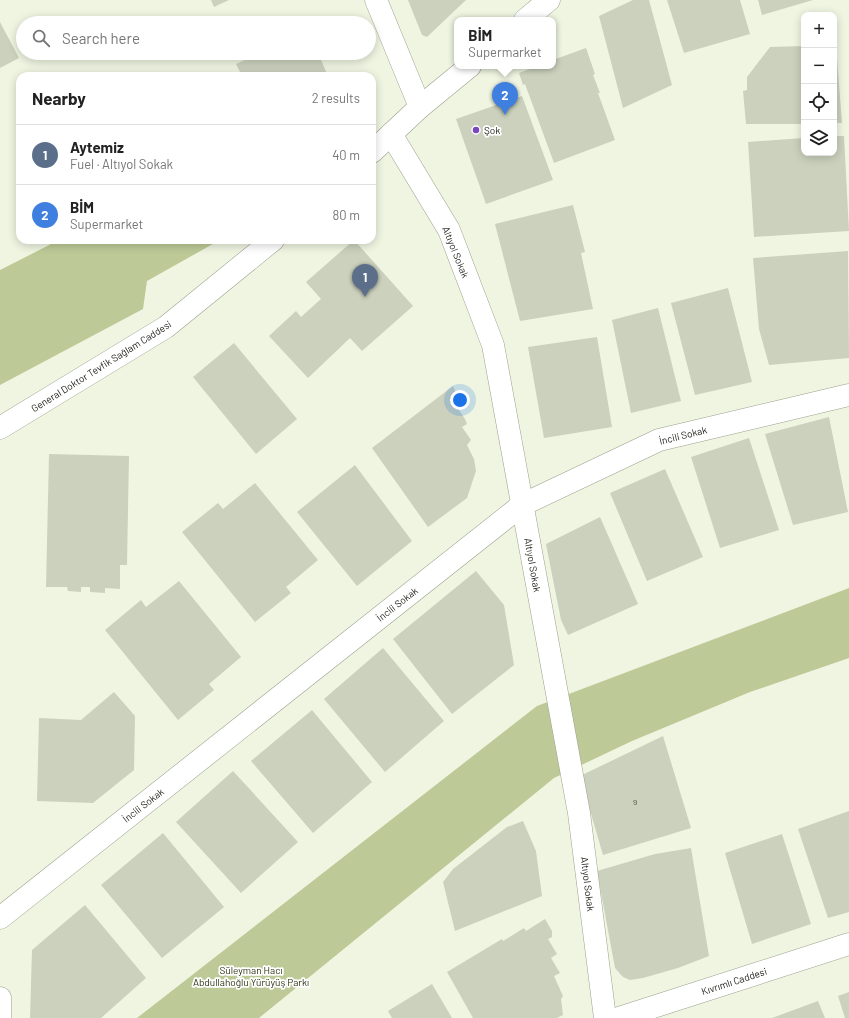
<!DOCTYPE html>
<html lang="en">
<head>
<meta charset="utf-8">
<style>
	body { margin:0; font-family:Barlow,sans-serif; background:#f2f2f2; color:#222 }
	.controls { position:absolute; right:12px; top:12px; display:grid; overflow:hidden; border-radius:8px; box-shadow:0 2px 10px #0003 }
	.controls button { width:36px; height:36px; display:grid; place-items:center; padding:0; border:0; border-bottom:1px solid #e0e0e0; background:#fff; color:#222; font:20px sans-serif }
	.you { position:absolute; left:460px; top:400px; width:14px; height:14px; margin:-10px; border:3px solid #fff; border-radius:50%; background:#1a73e8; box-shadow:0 0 0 6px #1a73e833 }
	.badge { display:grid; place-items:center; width:26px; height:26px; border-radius:50%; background:#7946bd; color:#fff; font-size:13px; font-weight:700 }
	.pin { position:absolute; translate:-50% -33px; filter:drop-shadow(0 1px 2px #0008) }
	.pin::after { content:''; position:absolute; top:21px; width:14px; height:12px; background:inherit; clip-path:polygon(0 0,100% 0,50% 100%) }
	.popup { position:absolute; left:454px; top:17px; width:102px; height:52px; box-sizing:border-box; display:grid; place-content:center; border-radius:8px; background:#fff; filter:drop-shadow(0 1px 3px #0005); font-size:13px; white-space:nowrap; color:#767676 }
	.popup b { font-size:15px; color:#222 }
	.popup::after { content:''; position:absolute; left:50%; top:100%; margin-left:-8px; border:8px solid transparent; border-top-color:#fff }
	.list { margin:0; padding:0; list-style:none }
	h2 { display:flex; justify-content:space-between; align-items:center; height:52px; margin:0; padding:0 16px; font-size:17px }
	h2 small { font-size:13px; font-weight:400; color:#767676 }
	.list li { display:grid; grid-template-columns:26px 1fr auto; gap:12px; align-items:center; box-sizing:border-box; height:60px; padding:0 16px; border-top:1px solid #e0e0e0 }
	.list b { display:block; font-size:15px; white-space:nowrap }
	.list p { margin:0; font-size:13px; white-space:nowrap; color:#767676 }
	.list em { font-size:13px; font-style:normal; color:#767676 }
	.icon { flex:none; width:22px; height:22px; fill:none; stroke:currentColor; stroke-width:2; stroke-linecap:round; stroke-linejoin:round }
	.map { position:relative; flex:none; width:849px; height:1018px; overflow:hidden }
	.search { position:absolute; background:#fff; box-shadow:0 2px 10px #0003; left:16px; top:16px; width:360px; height:44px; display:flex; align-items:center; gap:10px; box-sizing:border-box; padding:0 14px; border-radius:22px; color:#767676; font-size:15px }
	.panel { position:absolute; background:#fff; box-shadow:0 2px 10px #0003; left:16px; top:72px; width:360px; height:172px; border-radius:12px }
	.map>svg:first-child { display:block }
</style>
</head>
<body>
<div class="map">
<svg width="849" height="1018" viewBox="0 0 849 1018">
	<rect width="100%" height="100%" fill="#eff5e1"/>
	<g fill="#bdca97">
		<path d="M 59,240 L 220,240 L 147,281 L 143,309 L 0,385 L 0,270 Z"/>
		<path d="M 849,588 L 849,658 L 750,692 L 632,741 L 554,778 L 259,1018 L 137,1018 L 537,706 Z"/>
	</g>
	<g fill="#cbd1bd">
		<path d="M 211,0 L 229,0 L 214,7 Z"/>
		<path d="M 408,0 L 466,0 L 427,37 L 422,35 Z"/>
		<path d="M 633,0 L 649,0 L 672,85 L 623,108 L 599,16 Z"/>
		<path d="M 667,0 L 740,0 L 750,34 L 684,53 Z"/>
		<path d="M 758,0 L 813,0 L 762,15 Z"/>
		<path d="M 0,22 L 19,58 L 0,68 Z"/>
		<path d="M 834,45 L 836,45 L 842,123 L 834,123 Z"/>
		<path d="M 804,46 L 804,124 L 746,124 L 743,91 L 747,90 L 747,77 L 770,47 Z"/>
		<path d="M 586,48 L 595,74 L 593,75 L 600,93 L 598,93 L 615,140 L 554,163 L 525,84 L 523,85 L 519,73 L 538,66 L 553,66 L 553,60 Z"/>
		<path d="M 260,53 L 318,53 L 328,76 L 242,76 L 236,64 Z"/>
		<path d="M 522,96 L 553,180 L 486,204 L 456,119 Z"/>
		<path d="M 834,136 L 844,136 L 849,231 L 754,237 L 748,142 L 804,138 L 804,153 L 834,153 Z"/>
		<path d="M 573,205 L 585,252 L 581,253 L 593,309 L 520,321 L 495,224 Z"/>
		<path d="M 354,240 L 413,306 L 362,351 L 350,338 L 308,378 L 269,336 L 296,311 L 301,317 L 321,299 L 306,282 Z"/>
		<path d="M 848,251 L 849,358 L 769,365 L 759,329 L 753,258 Z"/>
		<path d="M 728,288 L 752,382 L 695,395 L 671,303 Z"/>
		<path d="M 658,308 L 681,401 L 631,413 L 612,320 Z"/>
		<path d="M 597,337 L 612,427 L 544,438 L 528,347 Z"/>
		<path d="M 234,343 L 297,419 L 256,454 L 193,377 Z"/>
		<path d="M 453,386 L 463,408 L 459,410 L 465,419 L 467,424 L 462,427 L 471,440 L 467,445 L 474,459 L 476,471 L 467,498 L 428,527 L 372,448 Z"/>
		<path d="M 829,417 L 848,512 L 793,525 L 765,434 Z"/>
		<path d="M 749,438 L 779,530 L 720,548 L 691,457 Z"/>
		<path d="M 49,454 L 129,456 L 127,565 L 120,565 L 120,589 L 105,588 L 105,593 L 90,592 L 90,587 L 81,587 L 81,592 L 68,591 L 67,587 L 46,587 Z"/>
		<path d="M 355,465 L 412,541 L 357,586 L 297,512 Z"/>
		<path d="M 665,469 L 703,557 L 647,581 L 610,493 Z"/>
		<path d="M 255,483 L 318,560 L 286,587 L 291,593 L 255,622 L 182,532 L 218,503 L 223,509 Z"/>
		<path d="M 600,517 L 638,604 L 568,635 L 561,620 L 546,544 Z"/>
		<path d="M 476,571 L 504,605 L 514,665 L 452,714 L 393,639 Z"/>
		<path d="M 179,581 L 241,657 L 209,684 L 214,690 L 178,720 L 105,630 L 141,600 L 146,607 Z"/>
		<path d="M 383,648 L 444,721 L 385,772 L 324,699 Z"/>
		<path d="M 114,692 L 135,716 L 134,770 L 93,803 L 37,801 L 39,718 L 81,720 Z"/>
		<path d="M 312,710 L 372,782 L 313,833 L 251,761 Z"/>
		<path d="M 663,736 L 691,828 L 603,855 L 580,776 Z"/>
		<path d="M 233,771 L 298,842 L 241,893 L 176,822 Z"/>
		<path d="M 849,811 L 849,912 L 828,918 L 798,829 Z"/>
		<path d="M 523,821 L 536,851 L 542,896 L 455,931 L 443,882 L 453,869 L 507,827 Z"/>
		<path d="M 163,833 L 224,907 L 162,958 L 101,885 Z"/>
		<path d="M 782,834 L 811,924 L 752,944 L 725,853 Z"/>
		<path d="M 691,848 L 709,956 L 678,968 L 643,978 L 630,980 L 623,977 L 615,968 L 597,871 L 655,854 Z"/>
		<path d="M 85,905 L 146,978 L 101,1018 L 30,1018 L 32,950 Z"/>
		<path d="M 545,919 L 552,931 L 552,937 L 548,939 L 557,954 L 551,958 L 560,973 L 554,976 L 563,996 L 561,999 L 563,1015 L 557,1018 L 473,1018 L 447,972 L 502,939 L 503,941 L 524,928 L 526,931 Z"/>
		<path d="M 432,984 L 452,1018 L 392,1018 L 388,1011 Z"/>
		<path d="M 849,992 L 849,1018 L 845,1018 L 838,996 Z"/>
		<path d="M 818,1001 L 825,1018 L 772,1018 Z"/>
	</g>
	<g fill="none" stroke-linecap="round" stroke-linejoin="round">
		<defs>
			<g id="minor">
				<path d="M 376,0 L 420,107"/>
				<path d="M 391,134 L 449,230 L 493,345 L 579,813 L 605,1018"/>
			</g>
			<g id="tertiary">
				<path d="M 0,918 L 522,505 L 659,440 L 849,395"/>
				<path d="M 0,998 L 0,1018"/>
				<path d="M 619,1018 L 849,944"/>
			</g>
			<g id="secondary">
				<path d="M 525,20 L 549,0"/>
				<path d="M 372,152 L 420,107 L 470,66"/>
				<path d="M 0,428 L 166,327 L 273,240"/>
			</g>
		</defs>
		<use href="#minor" stroke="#9aa08d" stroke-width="23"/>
		<use href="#tertiary" stroke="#9aa08d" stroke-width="23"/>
		<use href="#secondary" stroke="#9aa08d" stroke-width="23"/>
		<use href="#minor" stroke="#fff" stroke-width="22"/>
		<use href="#tertiary" stroke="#fff" stroke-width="22"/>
		<use href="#secondary" stroke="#fff" stroke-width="22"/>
	</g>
	<circle fill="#7946bd" stroke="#fff" stroke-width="1.5" cx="476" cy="130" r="4"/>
	<g text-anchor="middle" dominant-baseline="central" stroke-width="3.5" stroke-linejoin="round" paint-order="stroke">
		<g font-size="8" fill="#494c42">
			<text x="635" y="802">9</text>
		</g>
		<g font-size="10" fill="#1e2019" stroke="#fff" text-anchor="start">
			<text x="484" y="130">Şok</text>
		</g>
		<g font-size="10" fill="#1e2019" stroke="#fff">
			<text transform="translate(456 252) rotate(68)">Altıyol Sokak</text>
			<text transform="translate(101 366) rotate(-32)">General Doktor Tevfik Sağlam Caddesi</text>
			<text transform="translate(683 435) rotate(-14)">İncili Sokak</text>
			<text transform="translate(533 565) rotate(80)">Altıyol Sokak</text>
			<text transform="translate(397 604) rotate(-38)">İncili Sokak</text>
			<text transform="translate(143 805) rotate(-38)">İncili Sokak</text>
			<text transform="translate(588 884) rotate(83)">Altıyol Sokak</text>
			<text transform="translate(734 981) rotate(-18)">Kıvrımlı Caddesi</text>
		</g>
		<g font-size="10" fill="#2c3310" stroke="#fff">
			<text x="251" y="970">Süleyman Hacı<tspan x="251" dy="12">Abdullahoğlu Yürüyüş Parkı</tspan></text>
		</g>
	</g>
</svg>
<div class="controls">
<button>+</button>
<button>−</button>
<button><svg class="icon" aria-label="locate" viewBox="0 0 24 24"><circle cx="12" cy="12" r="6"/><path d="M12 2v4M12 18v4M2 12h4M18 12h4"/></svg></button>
<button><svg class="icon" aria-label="layers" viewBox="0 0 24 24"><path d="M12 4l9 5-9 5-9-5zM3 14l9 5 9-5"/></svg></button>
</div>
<div class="you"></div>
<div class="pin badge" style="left:365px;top:297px;background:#5c6f8a">1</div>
<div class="pin badge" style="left:505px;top:115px;background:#3f7fe0">2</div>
<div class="popup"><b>BİM</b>Supermarket</div>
<div class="search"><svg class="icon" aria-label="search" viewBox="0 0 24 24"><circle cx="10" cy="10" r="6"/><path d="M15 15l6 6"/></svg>Search here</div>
<section class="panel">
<h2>Nearby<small>2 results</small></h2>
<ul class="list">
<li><span class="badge" style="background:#5c6f8a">1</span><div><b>Aytemiz</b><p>Fuel · Altıyol Sokak</p></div><em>40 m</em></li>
<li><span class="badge" style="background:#3f7fe0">2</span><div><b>BİM</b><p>Supermarket</p></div><em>80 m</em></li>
</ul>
</section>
</div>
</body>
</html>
